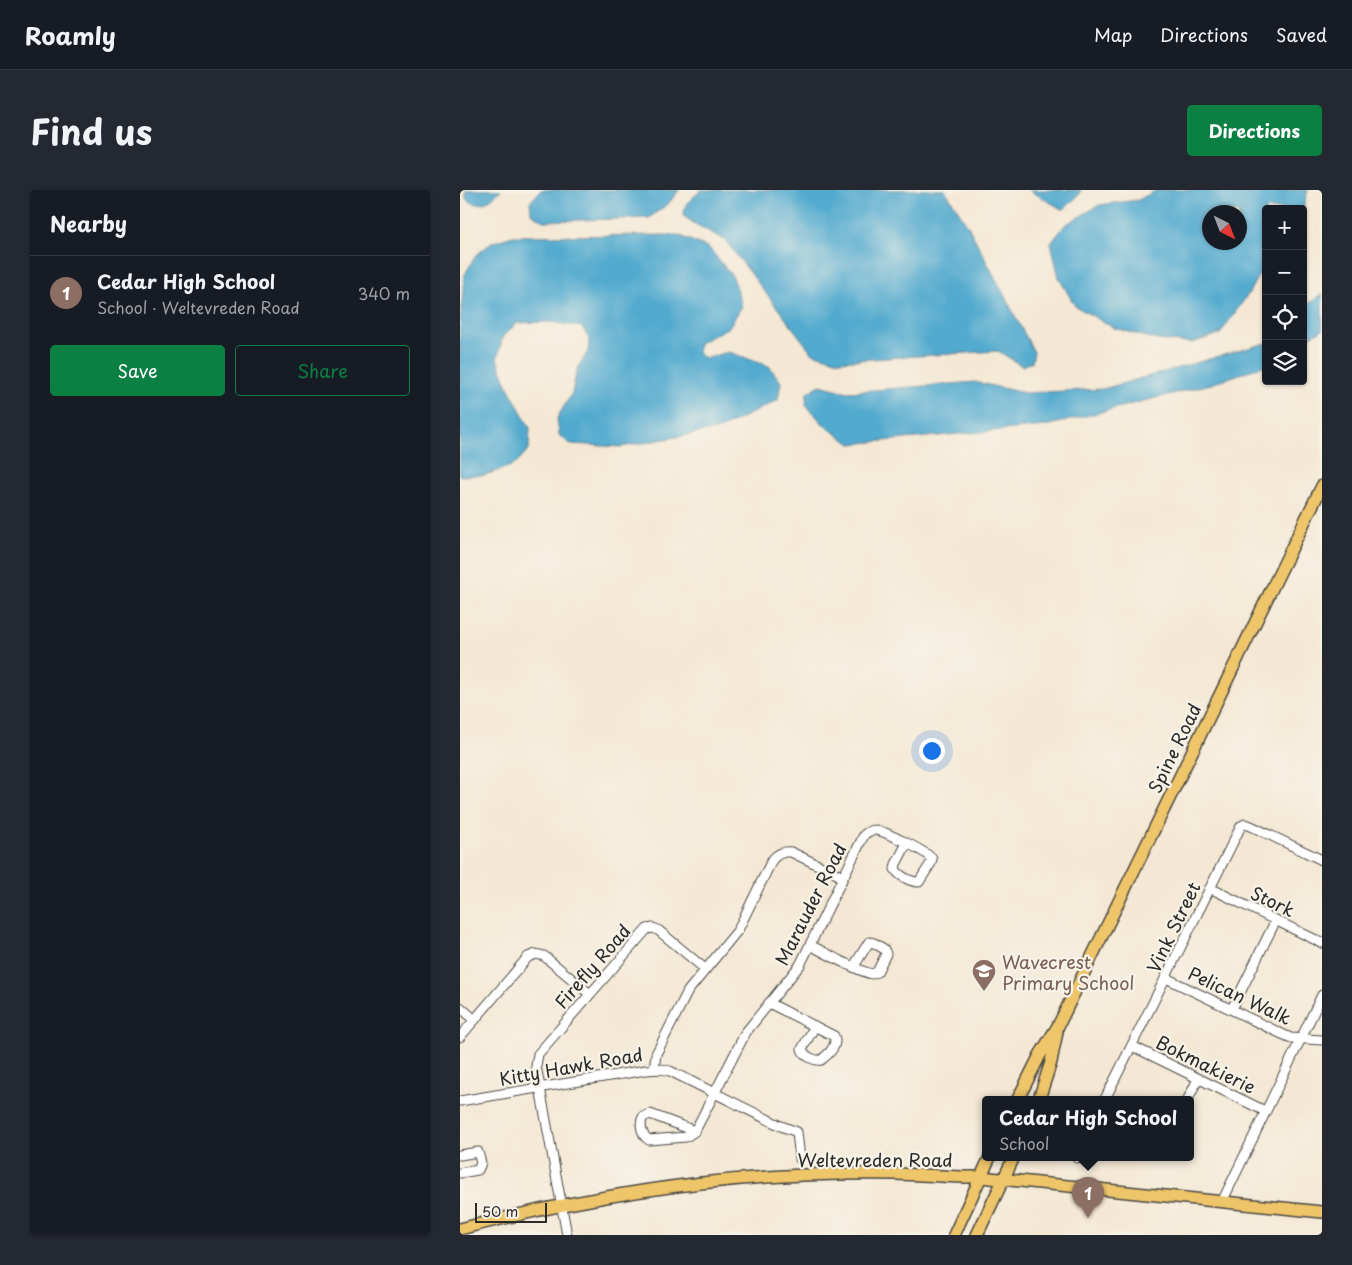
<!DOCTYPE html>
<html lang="en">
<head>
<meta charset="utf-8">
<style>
	body { margin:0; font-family:"Playpen Sans",sans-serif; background:#242831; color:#f1f3f6 }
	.controls { position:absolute; right:15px; top:15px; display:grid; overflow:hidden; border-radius:5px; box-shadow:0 1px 4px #0004 }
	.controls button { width:45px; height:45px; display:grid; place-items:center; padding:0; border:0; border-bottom:1px solid #363941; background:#171b24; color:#f1f3f6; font:25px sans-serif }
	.compass { position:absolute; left:742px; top:15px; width:45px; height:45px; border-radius:50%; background:#171b24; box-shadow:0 1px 4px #0004; rotate:138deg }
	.scale { position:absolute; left:15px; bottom:12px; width:72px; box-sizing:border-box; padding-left:5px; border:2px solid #2b2b2b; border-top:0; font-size:14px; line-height:18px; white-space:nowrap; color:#2b2b2b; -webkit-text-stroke:4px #f7f3e8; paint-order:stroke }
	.you { position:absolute; left:471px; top:560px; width:18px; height:18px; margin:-12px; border:4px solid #fff; border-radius:50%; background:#1a73e8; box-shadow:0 0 0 8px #1a73e833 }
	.badge { display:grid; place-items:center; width:32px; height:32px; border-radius:50%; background:#0b8043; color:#fff; font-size:16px; font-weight:700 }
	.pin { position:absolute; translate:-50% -41px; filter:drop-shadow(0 1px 2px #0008) }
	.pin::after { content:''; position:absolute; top:26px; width:18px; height:15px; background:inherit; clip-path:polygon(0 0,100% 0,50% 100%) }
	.popup { position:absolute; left:522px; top:906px; width:212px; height:65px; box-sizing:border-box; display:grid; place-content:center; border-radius:5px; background:#171b24; filter:drop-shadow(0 1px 4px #0005); font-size:16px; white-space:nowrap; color:#9ea1a6 }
	.popup b { font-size:19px; color:#f1f3f6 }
	.popup::after { content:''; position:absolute; left:50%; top:100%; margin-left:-10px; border:10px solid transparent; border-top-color:#171b24 }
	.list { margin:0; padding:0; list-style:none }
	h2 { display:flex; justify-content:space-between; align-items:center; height:65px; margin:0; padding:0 20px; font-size:21px }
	h2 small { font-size:16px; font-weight:400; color:#9ea1a6 }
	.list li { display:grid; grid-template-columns:32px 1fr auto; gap:15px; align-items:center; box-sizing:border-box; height:75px; padding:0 20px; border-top:1px solid #363941 }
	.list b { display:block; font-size:19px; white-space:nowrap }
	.list p { margin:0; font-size:16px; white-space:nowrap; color:#9ea1a6 }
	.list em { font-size:16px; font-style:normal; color:#9ea1a6 }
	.actions { display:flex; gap:10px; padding:15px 20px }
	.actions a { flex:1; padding:11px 0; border:1px solid #0b8043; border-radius:5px; text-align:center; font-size:18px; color:#0b8043 }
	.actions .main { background:#0b8043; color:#fff }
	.icon { flex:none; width:28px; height:28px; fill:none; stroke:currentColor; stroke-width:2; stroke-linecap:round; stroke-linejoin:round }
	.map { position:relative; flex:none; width:862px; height:1045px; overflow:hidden; border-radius:5px }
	header { display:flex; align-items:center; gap:30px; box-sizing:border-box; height:70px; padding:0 25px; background:#171b24; border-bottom:1px solid #363941 }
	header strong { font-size:24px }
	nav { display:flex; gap:28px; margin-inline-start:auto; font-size:18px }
	.intro { display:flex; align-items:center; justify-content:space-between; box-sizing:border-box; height:120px; padding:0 30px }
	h1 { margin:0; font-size:35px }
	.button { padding:12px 22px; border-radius:5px; background:#0b8043; color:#fff; font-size:18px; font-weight:700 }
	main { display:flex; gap:30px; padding:0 30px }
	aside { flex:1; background:#171b24; border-radius:5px; box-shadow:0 1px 4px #0004 }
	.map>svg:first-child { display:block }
</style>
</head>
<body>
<header>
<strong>Roamly</strong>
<nav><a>Map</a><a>Directions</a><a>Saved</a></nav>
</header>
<div class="intro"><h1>Find us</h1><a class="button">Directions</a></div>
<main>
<aside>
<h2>Nearby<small></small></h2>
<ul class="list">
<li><span class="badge" style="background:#8d6e63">1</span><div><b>Cedar High School</b><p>School · Weltevreden Road</p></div><em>340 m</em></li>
</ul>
<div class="actions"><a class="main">Save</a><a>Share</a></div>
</aside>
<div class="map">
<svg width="862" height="1045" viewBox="0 0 862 1045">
	<rect width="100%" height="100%" fill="#f7f3e8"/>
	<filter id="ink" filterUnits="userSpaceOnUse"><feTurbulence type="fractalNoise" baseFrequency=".02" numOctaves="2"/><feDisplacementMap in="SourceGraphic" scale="10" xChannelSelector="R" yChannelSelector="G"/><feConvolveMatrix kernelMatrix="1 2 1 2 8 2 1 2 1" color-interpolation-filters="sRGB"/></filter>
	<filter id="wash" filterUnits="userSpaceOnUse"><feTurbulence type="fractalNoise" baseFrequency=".0096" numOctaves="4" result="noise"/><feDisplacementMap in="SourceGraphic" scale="20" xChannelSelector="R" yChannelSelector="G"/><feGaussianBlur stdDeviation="1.12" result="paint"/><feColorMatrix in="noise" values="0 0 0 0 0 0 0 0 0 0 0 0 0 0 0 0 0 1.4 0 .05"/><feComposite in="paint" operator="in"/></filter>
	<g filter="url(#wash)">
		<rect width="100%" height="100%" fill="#f4e8d4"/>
		<g fill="#52aacf" stroke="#3e6a7d" fill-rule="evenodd">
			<path d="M 6,0 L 41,0 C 29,11 21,20 6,9 Z"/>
			<path d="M 81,0 L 219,0 L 209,13 L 189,28 L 83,31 L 71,23 L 70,12 Z"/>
			<path d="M 241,0 L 485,0 L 508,36 L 574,162 L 572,172 L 562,176 L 538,161 L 379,171 L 352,163 L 265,50 L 235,34 L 223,26 L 226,14 Z"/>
			<path d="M 569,0 L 621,0 L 620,4 L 603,20 Z"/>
			<path d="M 697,0 L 848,0 L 843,19 L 806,19 L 806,71 L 789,103 L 760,144 L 732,153 L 698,150 L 654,138 L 615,116 L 599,88 L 591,53 L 605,35 L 639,15 L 678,10 ZM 749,22 L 779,22 L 779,52 L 749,52 Z"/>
			<path d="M 218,45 L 249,58 L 273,87 L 282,116 L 269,137 L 239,153 L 238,163 L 245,168 L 269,162 L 309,176 L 321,192 L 318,210 L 260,239 L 161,257 L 110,254 L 99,245 L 97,228 L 112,203 L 117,179 L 128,161 L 129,149 L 122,137 L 91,132 L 57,133 L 43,146 L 37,169 L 49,199 L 70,238 L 69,259 L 54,275 L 25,285 L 0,286 L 0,138 L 4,86 L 16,65 L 33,52 L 53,46 Z"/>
			<path d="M 862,104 L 862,140 L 847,148 L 843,144 L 843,118 Z"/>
			<path d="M 806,153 L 806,175 L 751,194 L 586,236 L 391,254 L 365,236 L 346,215 L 347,203 L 360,195 L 388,202 L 515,192 L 565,203 L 643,199 Z"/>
		</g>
	</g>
	<g filter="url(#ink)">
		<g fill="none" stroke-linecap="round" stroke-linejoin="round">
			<defs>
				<g id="minor">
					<path d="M 750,698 L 862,753"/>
					<path d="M 350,755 C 368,764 394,780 412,784 L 417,782 L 426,764 L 424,759 L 414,753 L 409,752 L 394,776"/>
					<path d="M 706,788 L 822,844 L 831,848 L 862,850"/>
					<path d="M 309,813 L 374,846 C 378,856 369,864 361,870 C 354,871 344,866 342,859 L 355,836"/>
					<path d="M 0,817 L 15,830"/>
					<path d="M 772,819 L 816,730"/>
					<path d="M 0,847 L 68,767 L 76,764 L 84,766 L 130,804"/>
					<path d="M 672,856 L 805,921"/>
					<path d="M 194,879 L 196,864 L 228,801 L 278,740 L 312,670 C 317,664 323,661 331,662 L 383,687"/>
					<path d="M 645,909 L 781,636 L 785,634 L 791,636 L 862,670"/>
					<path d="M 728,909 L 738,889"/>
					<path d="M 0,911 L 186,880 L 201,879 L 210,881 L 321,936 L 337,942 L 340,969"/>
					<path d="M 235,941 L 190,924 L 183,927 C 179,934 182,946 189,950 L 226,947 L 235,941 L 286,842 L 340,775 L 404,645 C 407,642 410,640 415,640 C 422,640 468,662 472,669 L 471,673 L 459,692 C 451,692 439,686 435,679 L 436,674 L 447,653"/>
					<path d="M 0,965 L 18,962 L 21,973 L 18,980 L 0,983"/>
					<path d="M 617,968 L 618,967"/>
					<path d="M 762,1012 L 862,805"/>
					<path d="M 107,1045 L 76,876 L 78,864 L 187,739 L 193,738 L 198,740 L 245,779"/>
				</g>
				<g id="major">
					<path d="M 558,909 L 580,865 L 598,836 L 862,296"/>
					<path d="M 579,909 L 591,872 L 597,842"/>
					<path d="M 0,1039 C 112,1010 227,990 343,985 C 373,984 404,983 434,984 C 463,984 492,988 521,987 L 862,1022"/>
					<path d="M 494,1045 L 530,967"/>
					<path d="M 517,1045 L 554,967"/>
				</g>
			</defs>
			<use href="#minor" stroke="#494744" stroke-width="11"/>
			<use href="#major" stroke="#494744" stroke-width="14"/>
			<use href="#minor" stroke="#fff" stroke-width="9"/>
			<use href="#major" stroke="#eec569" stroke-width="11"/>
		</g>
	</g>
	<defs>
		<symbol id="school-pin" viewBox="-11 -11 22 30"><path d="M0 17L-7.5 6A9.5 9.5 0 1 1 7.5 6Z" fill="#8d6e63" stroke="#f7f3e8"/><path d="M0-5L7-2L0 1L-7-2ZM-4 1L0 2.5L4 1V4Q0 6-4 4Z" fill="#fff"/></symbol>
	</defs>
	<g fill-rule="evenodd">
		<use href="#school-pin" x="510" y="767" width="28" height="38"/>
	</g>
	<g text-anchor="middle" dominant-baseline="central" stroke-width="4.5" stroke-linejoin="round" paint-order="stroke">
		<g font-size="18" fill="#2b2b2b" stroke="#f7f3e8">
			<text transform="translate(714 558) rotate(-64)">Spine Road</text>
			<text transform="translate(813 711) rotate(26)">Stork</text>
			<text transform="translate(350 714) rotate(-63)">Marauder Road</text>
			<text transform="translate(713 737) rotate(-64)">Vink Street</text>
			<text transform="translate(132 776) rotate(-49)">Firefly Road</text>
			<text transform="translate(780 805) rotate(25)">Pelican Walk</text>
			<text transform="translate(746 874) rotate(26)">Bokmakierie</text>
			<text transform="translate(111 876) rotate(-10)">Kitty Hawk Road</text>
			<text x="415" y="969">Weltevreden Road</text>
		</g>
		<g font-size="18" fill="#785e54" stroke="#f7f3e8" text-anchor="start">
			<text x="542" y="771">Wavecrest<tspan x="542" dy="21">Primary School</tspan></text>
		</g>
	</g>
</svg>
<div class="controls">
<button>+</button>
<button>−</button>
<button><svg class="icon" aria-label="locate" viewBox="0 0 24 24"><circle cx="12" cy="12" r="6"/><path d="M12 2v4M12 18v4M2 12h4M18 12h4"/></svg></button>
<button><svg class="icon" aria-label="layers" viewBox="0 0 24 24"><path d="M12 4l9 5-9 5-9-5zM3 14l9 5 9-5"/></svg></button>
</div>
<svg class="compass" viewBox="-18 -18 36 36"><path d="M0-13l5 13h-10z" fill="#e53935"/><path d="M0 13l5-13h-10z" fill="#9ea1a6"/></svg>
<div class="scale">50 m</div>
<div class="you"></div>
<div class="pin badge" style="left:628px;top:1028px;background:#8d6e63">1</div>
<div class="popup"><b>Cedar High School</b>School</div>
</div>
</main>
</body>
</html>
